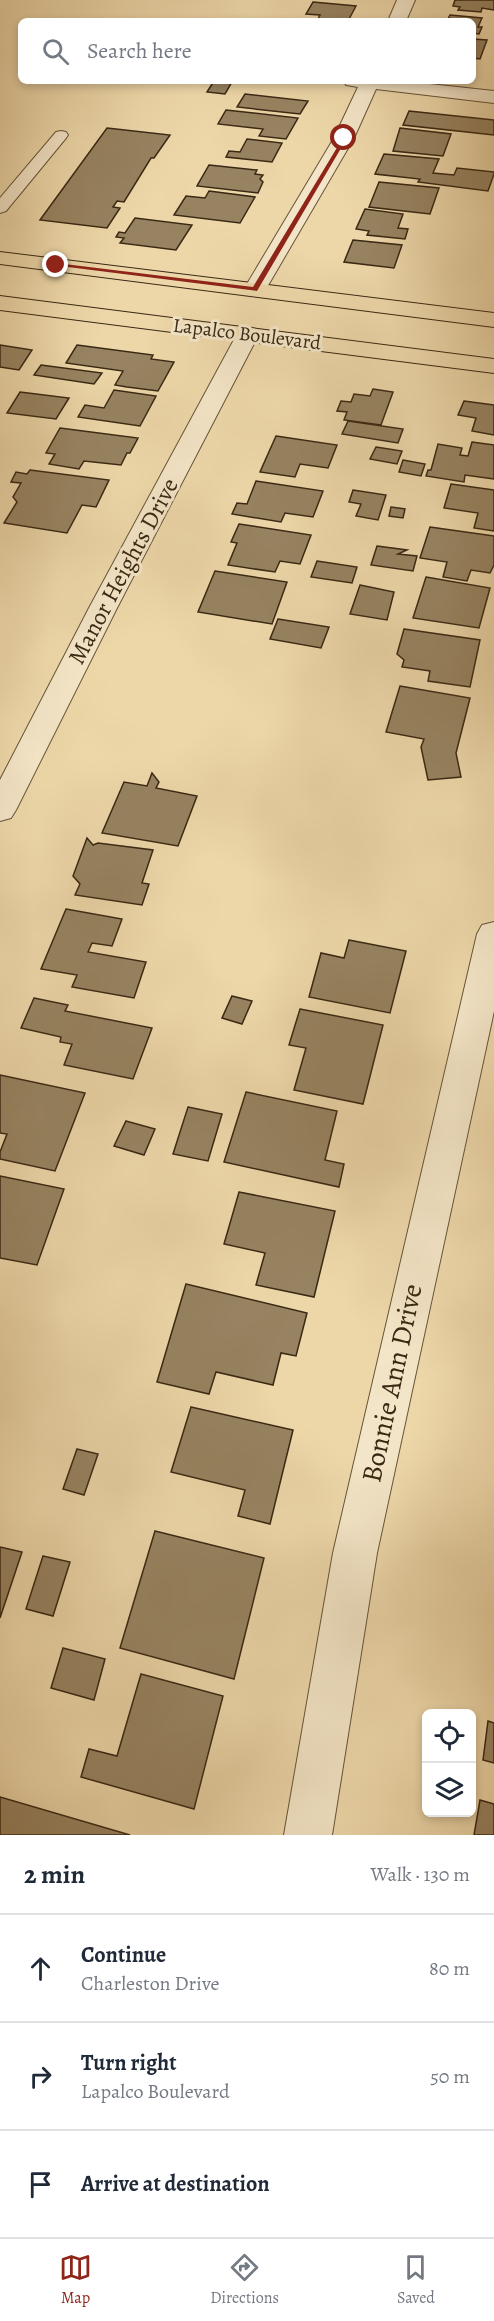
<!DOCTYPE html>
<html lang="en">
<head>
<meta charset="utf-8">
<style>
	body { margin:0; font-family:Alegreya,serif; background:#f2f2f3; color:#1f2937 }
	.controls { position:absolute; right:18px; bottom:18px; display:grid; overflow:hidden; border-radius:9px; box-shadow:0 3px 9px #0003 }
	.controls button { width:54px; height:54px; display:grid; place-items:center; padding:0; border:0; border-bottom:2px solid #e0e1e3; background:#fff; color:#1f2937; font:30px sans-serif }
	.stop { position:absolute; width:18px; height:18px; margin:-14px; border:4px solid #8f2418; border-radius:50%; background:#fff }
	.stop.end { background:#8f2418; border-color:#fff; box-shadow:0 2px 6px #0008 }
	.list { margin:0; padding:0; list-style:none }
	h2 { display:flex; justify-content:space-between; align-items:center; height:78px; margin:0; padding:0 24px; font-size:26px }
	h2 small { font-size:20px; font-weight:400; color:#747a83 }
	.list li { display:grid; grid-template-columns:39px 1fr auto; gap:18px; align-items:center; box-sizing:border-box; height:108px; padding:0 24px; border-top:2px solid #e0e1e3 }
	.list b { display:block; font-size:22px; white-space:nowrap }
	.list p { margin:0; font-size:20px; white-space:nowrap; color:#747a83 }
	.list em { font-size:20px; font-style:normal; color:#747a83 }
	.icon { flex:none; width:33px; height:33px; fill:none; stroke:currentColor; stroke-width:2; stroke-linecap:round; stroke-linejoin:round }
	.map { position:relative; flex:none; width:494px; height:1835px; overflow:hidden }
	.search { position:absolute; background:#fff; box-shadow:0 3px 9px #0003; left:18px; right:18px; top:18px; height:66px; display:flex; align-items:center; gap:15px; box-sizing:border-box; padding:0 21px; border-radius:9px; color:#747a83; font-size:22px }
	.sheet { height:402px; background:#fff }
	nav { display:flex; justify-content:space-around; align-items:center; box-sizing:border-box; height:84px; border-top:2px solid #e0e1e3; background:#fff; font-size:16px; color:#747a83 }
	nav a { display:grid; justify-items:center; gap:3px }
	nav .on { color:#8f2418 }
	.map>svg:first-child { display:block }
</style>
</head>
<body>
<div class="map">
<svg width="494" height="1835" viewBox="0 0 494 1835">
	<rect width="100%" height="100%" fill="#edd7a9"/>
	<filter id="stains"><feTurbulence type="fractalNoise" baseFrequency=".00333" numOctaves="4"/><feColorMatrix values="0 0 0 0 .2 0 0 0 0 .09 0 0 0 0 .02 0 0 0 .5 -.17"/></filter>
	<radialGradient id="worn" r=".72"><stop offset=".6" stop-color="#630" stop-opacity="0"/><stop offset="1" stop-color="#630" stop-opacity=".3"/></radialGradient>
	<g fill="#978361" stroke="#392813" stroke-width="1.5">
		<path d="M 455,0 L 494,0 L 494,10 L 482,8 L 481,12 L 458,10 L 460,7 L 453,6 Z"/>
		<path d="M 313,2 L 356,6 L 348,21 L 338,21 L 318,19 L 320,15 L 306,14 Z"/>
		<path d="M 450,15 L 482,18 L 478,27 L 482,27 L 479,34 L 473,33 L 473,21 L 447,21 Z"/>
		<path d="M 473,39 L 487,40 L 480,59 L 473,58 Z"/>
		<path d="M 214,81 L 219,81 L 232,82 L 225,94 L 207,92 Z"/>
		<path d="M 245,94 L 308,101 L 300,114 L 237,107 Z"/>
		<path d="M 226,110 L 298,118 L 286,139 L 259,136 L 263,129 L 218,124 Z"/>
		<path d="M 409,111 L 494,120 L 494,135 L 403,125 Z"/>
		<path d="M 107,128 L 170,135 L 154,158 L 151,158 L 124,202 L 117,201 L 113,207 L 120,208 L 107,228 L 40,220 Z"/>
		<path d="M 400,128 L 451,134 L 443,156 L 393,151 Z"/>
		<path d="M 247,139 L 282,143 L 272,162 L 226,157 L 229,151 L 240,152 Z"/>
		<path d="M 384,154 L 439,159 L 433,173 L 454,175 L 457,168 L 494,172 L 494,174 L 488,191 L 418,182 L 420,179 L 375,174 Z"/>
		<path d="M 209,165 L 257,170 L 255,174 L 263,175 L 260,179 L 263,182 L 258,193 L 197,186 Z"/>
		<path d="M 379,182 L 439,188 L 430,214 L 369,207 Z"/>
		<path d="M 209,191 L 255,197 L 240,223 L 174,215 L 186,196 L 205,198 Z"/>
		<path d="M 365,209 L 403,214 L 398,228 L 408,229 L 405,239 L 367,235 L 369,231 L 356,229 Z"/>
		<path d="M 135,218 L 192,225 L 176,250 L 120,243 L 124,238 L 116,237 L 119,232 L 125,233 Z"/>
		<path d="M 353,240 L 402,245 L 394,268 L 344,262 Z"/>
		<path d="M 0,345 L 32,350 L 19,370 L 0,367 Z"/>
		<path d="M 77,345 L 153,355 L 151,359 L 174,362 L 158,391 L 127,387 L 115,385 L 123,371 L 66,363 Z"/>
		<path d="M 41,365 L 102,373 L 94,384 L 34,375 Z"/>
		<path d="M 373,389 L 393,392 L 381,425 L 344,420 L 347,412 L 337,411 L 341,401 L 351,402 L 354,394 L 370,396 Z"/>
		<path d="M 114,390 L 156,396 L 140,426 L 78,417 L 85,405 L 104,408 Z"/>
		<path d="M 20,392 L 69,398 L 56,419 L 7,413 Z"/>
		<path d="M 464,401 L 494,405 L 494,435 L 472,431 L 476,418 L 458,415 Z"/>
		<path d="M 348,421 L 403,429 L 398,443 L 342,434 Z"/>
		<path d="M 60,428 L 138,438 L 130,453 L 127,453 L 121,465 L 84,461 L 79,469 L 49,464 L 55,454 L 46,453 Z"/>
		<path d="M 276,436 L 337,445 L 328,468 L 300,464 L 295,477 L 260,472 Z"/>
		<path d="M 472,442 L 494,445 L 494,479 L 465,475 L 464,482 L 426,476 L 428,470 L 431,470 L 438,444 L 462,448 L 460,455 L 468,456 Z"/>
		<path d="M 376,447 L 402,451 L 397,464 L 370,459 Z"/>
		<path d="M 403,460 L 425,464 L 421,476 L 399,472 Z"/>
		<path d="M 30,470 L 109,480 L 96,507 L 82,505 L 67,533 L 4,523 L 17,502 L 13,497 L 21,483 L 11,482 L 16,472 L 27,474 Z"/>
		<path d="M 256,481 L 323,491 L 313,517 L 285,513 L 281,522 L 232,514 L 237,503 L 247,504 Z"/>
		<path d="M 451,484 L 494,490 L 494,531 L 474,528 L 478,513 L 444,508 Z"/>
		<path d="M 353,490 L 386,495 L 378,520 L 356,516 L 361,504 L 349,502 Z"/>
		<path d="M 391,507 L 405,509 L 403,518 L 389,516 Z"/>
		<path d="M 239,524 L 311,535 L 300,564 L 280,561 L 275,572 L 228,565 L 237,543 L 231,542 Z"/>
		<path d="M 430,527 L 494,536 L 494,565 L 490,573 L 471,570 L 467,581 L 443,577 L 447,562 L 420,558 Z"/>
		<path d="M 377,546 L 407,550 L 398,554 L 417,556 L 413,571 L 371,565 Z"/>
		<path d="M 317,561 L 357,567 L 352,583 L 311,577 Z"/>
		<path d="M 215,571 L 287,582 L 272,624 L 198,612 Z"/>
		<path d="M 426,577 L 490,588 L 479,628 L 413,618 Z"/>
		<path d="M 360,585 L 394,592 L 387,620 L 350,614 Z"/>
		<path d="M 278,619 L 329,627 L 321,648 L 270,639 Z"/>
		<path d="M 404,629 L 480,640 L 470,687 L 428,681 L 430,671 L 402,667 L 404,660 L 397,654 Z"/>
		<path d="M 400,686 L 470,698 L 456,753 L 461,777 L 428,780 L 421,747 L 424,739 L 386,732 Z"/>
		<path d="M 152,773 L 159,782 L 156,788 L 197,796 L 178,846 L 102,833 L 124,782 L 147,786 Z"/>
		<path d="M 87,838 L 93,845 L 98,843 L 153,850 L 142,883 L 149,884 L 142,905 L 75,895 L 80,884 L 73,876 Z"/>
		<path d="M 66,909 L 122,919 L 112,946 L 92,943 L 88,952 L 146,962 L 134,998 L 72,987 L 77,975 L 41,969 Z"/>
		<path d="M 349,940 L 406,951 L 390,1013 L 309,997 L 321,953 L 344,958 Z"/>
		<path d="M 232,996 L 252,1001 L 242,1024 L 222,1018 Z"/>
		<path d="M 34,998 L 68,1005 L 65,1011 L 152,1028 L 133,1079 L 64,1065 L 72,1044 L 60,1042 L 61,1037 L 21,1028 Z"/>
		<path d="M 300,1009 L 383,1025 L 363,1104 L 294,1090 L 306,1048 L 289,1045 Z"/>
		<path d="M 0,1075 L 85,1093 L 55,1171 L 0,1159 L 0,1152 L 7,1134 L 0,1133 Z"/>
		<path d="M 246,1092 L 337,1111 L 325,1160 L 344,1164 L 339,1187 L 224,1162 Z"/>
		<path d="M 188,1107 L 222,1114 L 208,1161 L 173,1154 Z"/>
		<path d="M 126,1121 L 155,1129 L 144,1155 L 114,1146 Z"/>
		<path d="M 0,1176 L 64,1189 L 37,1265 L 0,1258 Z"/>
		<path d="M 239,1192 L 335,1211 L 314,1297 L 256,1285 L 265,1253 L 224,1244 Z"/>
		<path d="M 186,1284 L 307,1313 L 296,1356 L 281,1353 L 273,1385 L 216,1372 L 209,1394 L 157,1382 Z"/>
		<path d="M 191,1407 L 293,1430 L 270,1524 L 238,1516 L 245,1490 L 171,1472 Z"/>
		<path d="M 77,1449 L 98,1454 L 84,1495 L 63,1489 Z"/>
		<path d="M 155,1531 L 264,1558 L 234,1679 L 120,1648 Z"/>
		<path d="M 0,1547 L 22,1552 L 0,1618 Z"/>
		<path d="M 43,1556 L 70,1562 L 53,1616 L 26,1609 Z"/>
		<path d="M 63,1648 L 105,1659 L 94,1700 L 51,1688 Z"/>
		<path d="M 141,1674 L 223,1696 L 194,1809 L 81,1777 L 89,1749 L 117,1756 Z"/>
		<path d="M 488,1721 L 494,1723 L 494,1763 L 483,1760 Z"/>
		<path d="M 0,1797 L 130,1835 L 0,1835 Z"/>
		<path d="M 480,1800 L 494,1804 L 494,1835 L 474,1835 Z"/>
	</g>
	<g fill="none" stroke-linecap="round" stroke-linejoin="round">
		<defs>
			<path id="lane" d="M 61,131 L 66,132 L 68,135 L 66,138 L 6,211 L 0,213 L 0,198 L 56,132 Z"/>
			<g id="street">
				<path d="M 397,0 L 415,0 L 406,21 L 388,21 Z"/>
				<path d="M 344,81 L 402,81 L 494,91 L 494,103 L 376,89 L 354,138 L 266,289 L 263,294 L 255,296 L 247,294 L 244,289 L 334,138 L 358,87 L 346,85 Z"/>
				<path d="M 248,327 L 256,329 L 259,334 L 117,608 L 16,810 L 11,818 L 0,821 L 0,780 L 89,608 L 237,334 L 240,329 Z"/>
				<path d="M 494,922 L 494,1011 L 377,1553 L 332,1835 L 284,1835 L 333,1553 L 477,934 L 482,925 Z"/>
			</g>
			<g id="primary">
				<path d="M 0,252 L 494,313 L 494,327 L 0,264 Z"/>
				<path d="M 0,296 L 494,359 L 494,373 L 0,310 Z"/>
			</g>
		</defs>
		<use href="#lane" stroke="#665438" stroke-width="2"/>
		<use href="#street" stroke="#665438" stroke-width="2"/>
		<use href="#primary" stroke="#392813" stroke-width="2"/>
		<use href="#lane" fill="#f3e5c7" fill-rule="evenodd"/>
		<use href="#street" fill="#f3e5c7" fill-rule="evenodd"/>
		<use href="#primary" fill="#edd7a9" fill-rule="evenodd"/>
	</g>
	<path fill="#8f2418" d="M 344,136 L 347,138 L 257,291 L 52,265 L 56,263 L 253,287 Z"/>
	<g text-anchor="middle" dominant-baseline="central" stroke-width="6" stroke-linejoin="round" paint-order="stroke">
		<g font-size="20" fill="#392813" stroke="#f3e5c7">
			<text transform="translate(247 334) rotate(7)">Lapalco Boulevard</text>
		</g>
		<g font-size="24" fill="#392813" stroke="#f3e5c7">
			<text transform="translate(123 571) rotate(-62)">Manor Heights Drive</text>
		</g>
		<g font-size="28" fill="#392813" stroke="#f3e5c7">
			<text transform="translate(392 1383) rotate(-78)">Bonnie Ann Drive</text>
		</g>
	</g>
	<rect width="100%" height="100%" filter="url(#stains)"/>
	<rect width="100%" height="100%" fill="url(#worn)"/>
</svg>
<div class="controls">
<button><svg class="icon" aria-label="locate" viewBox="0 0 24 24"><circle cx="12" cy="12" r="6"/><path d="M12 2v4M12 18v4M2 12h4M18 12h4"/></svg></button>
<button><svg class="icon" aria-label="layers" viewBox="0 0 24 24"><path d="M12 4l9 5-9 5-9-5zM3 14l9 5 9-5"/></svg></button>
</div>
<div class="stop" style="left:344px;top:138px"></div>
<div class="stop end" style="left:56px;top:265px"></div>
<div class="search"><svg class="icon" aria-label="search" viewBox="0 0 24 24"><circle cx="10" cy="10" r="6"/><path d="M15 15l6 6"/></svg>Search here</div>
</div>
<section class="sheet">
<h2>2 min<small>Walk · 130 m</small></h2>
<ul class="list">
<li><svg class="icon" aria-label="ahead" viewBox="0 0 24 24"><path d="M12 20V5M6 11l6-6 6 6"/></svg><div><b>Continue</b><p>Charleston Drive</p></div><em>80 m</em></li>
<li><svg class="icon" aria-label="right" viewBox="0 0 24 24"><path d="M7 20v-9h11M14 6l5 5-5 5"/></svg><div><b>Turn right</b><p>Lapalco Boulevard</p></div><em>50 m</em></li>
<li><svg class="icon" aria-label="arrive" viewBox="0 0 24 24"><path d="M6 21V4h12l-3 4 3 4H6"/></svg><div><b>Arrive at destination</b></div></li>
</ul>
</section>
<nav>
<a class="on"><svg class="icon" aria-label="map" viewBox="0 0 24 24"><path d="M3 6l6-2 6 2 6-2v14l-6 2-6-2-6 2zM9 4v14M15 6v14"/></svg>Map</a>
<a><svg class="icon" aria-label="directions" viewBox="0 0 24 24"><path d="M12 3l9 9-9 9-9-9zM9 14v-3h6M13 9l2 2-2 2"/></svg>Directions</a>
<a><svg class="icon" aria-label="saved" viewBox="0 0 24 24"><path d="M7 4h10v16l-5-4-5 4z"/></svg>Saved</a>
</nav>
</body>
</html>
